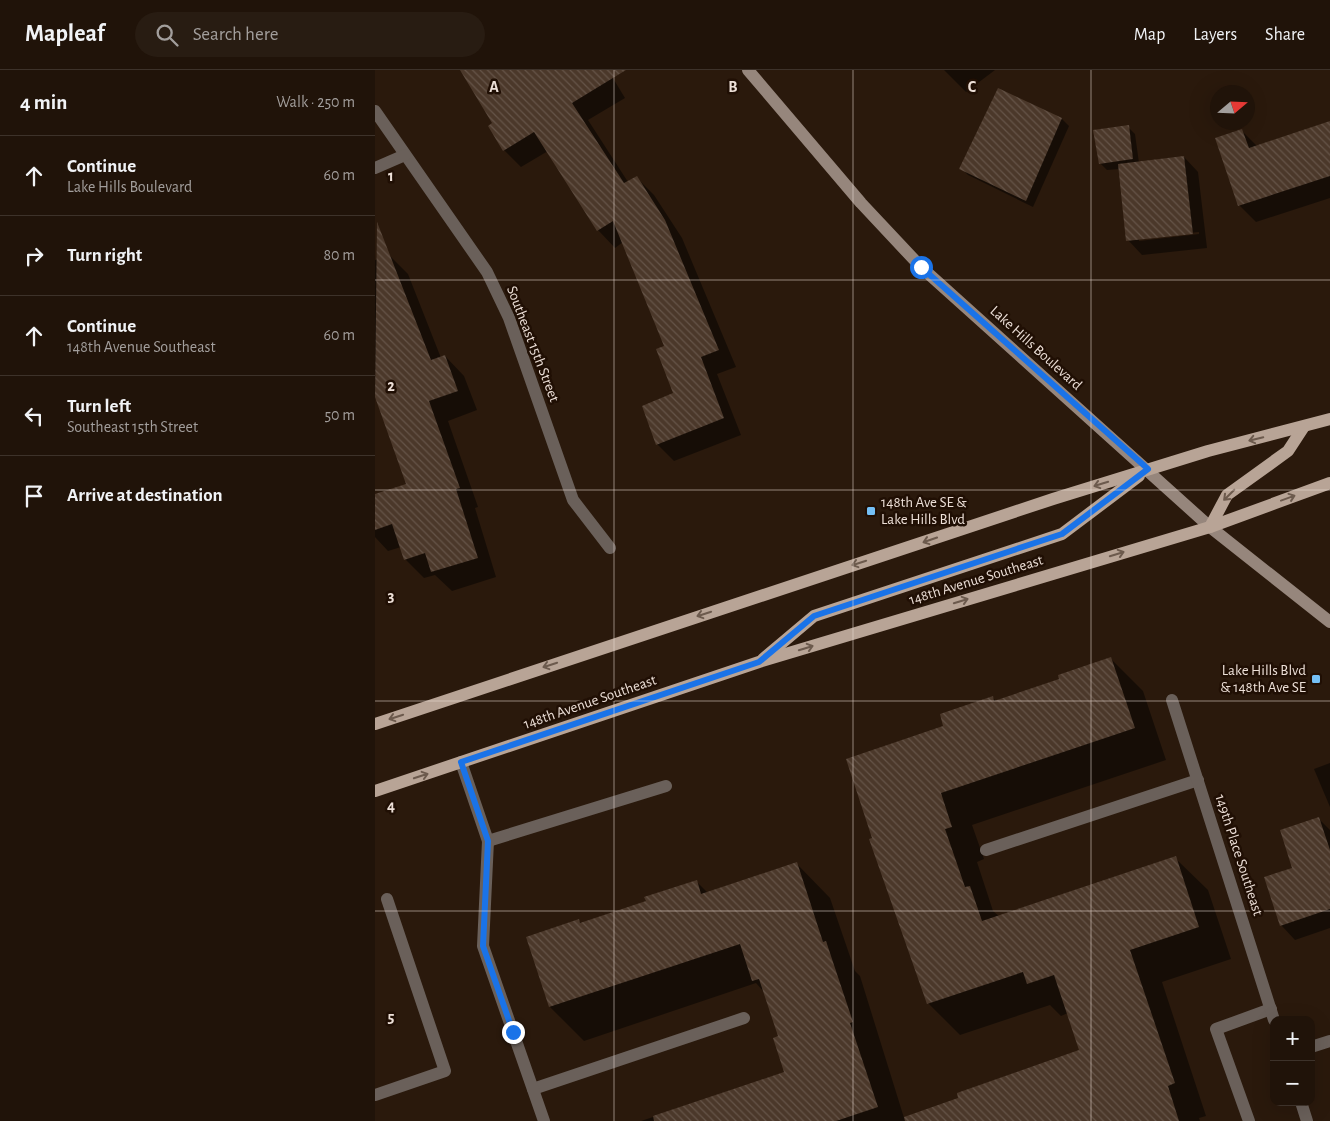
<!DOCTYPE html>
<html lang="en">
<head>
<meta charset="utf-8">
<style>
	body { margin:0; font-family:"Alegreya Sans",sans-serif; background:#281c12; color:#f1f3f6 }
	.controls { position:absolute; right:15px; bottom:15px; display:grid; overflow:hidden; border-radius:10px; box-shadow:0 5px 20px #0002 }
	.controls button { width:45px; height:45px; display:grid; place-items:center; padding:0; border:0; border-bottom:1px solid #3d322a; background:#201309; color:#f1f3f6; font:25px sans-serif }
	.compass { position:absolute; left:835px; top:15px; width:45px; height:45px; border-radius:50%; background:#201309; box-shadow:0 5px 20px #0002; rotate:71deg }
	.stop { position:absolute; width:15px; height:15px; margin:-11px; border:4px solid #1a73e8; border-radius:50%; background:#fff }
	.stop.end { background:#1a73e8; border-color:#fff; box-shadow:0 1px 5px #0008 }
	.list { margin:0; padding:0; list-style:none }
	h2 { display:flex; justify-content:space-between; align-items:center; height:65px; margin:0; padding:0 20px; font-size:21px }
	h2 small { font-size:16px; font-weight:400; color:#a29e9c }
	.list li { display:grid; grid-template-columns:32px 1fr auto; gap:15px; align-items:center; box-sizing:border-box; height:80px; padding:0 20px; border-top:1px solid #3d322a }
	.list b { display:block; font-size:19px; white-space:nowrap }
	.list p { margin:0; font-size:16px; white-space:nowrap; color:#a29e9c }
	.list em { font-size:16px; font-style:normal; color:#a29e9c }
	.icon { flex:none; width:28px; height:28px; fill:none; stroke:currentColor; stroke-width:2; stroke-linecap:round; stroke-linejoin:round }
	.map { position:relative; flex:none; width:955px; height:1051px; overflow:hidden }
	header { display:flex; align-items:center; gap:30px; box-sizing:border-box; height:70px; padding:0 25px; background:#201309; border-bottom:1px solid #3d322a }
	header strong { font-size:24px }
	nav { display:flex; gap:28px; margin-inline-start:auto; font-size:18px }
	.search { width:350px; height:45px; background:#281c12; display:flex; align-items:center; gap:12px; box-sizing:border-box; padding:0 18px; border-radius:28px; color:#a29e9c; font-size:19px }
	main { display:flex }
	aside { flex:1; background:#201309 }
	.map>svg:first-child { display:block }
</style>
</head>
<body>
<header>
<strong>Mapleaf</strong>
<div class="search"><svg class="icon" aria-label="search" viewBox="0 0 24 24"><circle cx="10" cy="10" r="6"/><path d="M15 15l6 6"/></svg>Search here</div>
<nav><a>Map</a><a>Layers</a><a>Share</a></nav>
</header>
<main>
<aside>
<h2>4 min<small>Walk · 250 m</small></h2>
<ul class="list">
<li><svg class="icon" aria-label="ahead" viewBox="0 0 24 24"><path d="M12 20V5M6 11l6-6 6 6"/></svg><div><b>Continue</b><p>Lake Hills Boulevard</p></div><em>60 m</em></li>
<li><svg class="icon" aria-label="right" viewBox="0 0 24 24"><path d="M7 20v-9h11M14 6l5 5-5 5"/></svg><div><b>Turn right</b></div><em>80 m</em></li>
<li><svg class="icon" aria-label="ahead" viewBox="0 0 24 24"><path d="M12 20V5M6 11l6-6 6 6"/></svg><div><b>Continue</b><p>148th Avenue Southeast</p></div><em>60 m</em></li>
<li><svg class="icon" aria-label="left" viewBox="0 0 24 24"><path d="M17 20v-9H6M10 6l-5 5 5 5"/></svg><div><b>Turn left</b><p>Southeast 15th Street</p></div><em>50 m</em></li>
<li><svg class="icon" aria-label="arrive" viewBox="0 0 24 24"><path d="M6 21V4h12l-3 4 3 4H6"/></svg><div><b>Arrive at destination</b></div></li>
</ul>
</aside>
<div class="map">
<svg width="955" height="1051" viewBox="0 0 955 1051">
	<defs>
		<pattern id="building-back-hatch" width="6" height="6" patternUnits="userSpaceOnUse" patternTransform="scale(1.25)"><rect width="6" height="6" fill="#4b382a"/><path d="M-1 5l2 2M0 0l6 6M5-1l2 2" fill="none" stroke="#655448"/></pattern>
	</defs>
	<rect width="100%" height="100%" fill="#2a190c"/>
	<g fill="#0007" fill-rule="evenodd">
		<path d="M 86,0 L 233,0 L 250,28 L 213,50 L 253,112 L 261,107 L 279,125 L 307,168 L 361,297 L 342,304 L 366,365 L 299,391 L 282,374 L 300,324 L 291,277 L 248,172 L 240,178 L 223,160 L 173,81 L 146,97 L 129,80 L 119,54 Z"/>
		<path d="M 569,0 L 620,0 L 591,22 Z"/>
		<path d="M 687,49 L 694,56 L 658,137 L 593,105 L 586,98 Z"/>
		<path d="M 955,52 L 955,128 L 881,152 L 864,135 L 867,61 L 882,76 Z"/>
		<path d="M 753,57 L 760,64 L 764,93 L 809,87 L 823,102 L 832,178 L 767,185 L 753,170 L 745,99 L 732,100 L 725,93 ZM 824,162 L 824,164 L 764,171 L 764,168 Z"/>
		<path d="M 14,185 L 33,204 L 66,288 L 70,286 L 89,306 L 102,340 L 73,351 L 103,437 L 100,438 L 121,507 L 77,521 L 60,505 L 49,508 L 30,489 L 26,477 L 13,481 L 0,467 L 0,426 L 33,415 L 0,323 L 0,190 Z"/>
		<path d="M 736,589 L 768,621 L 791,690 L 597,755 L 609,789 L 602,792 L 618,841 L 624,846 L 800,788 L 833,820 L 856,889 L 787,912 L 831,1046 L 824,1048 L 825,1051 L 538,1051 L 585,1028 L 706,981 L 693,943 L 686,946 L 675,935 L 585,965 L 553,933 L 499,769 L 570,657 L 618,628 L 621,631 L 686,610 Z"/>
		<path d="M 955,693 L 955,737 L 939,699 Z"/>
		<path d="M 944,749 L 955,760 L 955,858 L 920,870 L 906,855 L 919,799 Z"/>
		<path d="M 421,793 L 455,828 L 480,901 L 485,906 L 530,1051 L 266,1051 L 411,1003 L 405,967 L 389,922 L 381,913 L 209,971 L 175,937 L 152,868 L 203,850 L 207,854 L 272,832 L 321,811 L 333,823 Z"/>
	</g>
	<g fill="url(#building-back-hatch)">
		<path d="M 85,0 L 251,0 L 197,33 L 249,113 L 262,106 L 290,150 L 344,280 L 326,287 L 349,348 L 281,375 L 267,336 L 298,323 L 281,279 L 289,276 L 238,151 L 222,161 L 159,62 L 128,81 L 113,56 L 117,53 Z"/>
		<path d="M 623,18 L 687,48 L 651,131 L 584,99 Z"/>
		<path d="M 955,51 L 955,106 L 863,136 L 840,68 L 867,59 L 874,78 Z"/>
		<path d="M 754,55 L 758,89 L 724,94 L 718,60 Z"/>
		<path d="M 809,86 L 818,164 L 751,171 L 743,94 Z"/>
		<path d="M 2,152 L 56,290 L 70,285 L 83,321 L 54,331 L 85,418 L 81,419 L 103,488 L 56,502 L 50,483 L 29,490 L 17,454 L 0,460 L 0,424 L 31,414 L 0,327 Z"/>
		<path d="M 736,587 L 760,658 L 566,723 L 577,757 L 570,759 L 590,817 L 595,816 L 607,851 L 801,786 L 824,857 L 755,880 L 800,1013 L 793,1016 L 804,1051 L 530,1051 L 529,1047 L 583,1028 L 582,1023 L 704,980 L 679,905 L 652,914 L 648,902 L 552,934 L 494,769 L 497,768 L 471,689 L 568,656 L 565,644 L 618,626 L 619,631 L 684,609 L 683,605 Z"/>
		<path d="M 944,747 L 955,780 L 955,839 L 905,856 L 889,807 L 917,798 L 905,760 Z"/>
		<path d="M 422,792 L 448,872 L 451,871 L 478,952 L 475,953 L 503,1037 L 461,1051 L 279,1051 L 278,1046 L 409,1002 L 398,968 L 403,966 L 384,909 L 377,911 L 365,874 L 174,937 L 151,867 L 204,849 L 205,853 L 271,831 L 269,827 L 322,810 L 326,824 Z"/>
	</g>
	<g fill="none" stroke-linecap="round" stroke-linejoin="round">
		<g stroke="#6a605a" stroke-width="12">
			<path d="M 113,771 L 291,716"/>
			<path d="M 611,780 L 823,710"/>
			<path d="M 158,1019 L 369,948"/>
			<path d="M 0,1025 L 70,1001 L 12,829"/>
			<path d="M 874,1051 L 841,959 L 896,939"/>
		</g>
		<g stroke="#6a605a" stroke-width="12">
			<path d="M 0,41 L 112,202 L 134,248 L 198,430 L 235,478"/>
			<path d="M 0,98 L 30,85"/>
			<path d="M 797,630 L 899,950"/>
			<path d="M 86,692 L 113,771 L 108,876 L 169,1051"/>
			<path d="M 936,977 L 955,971"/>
			<path d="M 926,1032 L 932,1051"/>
		</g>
		<path stroke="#96867c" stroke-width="12" d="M 373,0 L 486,133 L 546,197 L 835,457 L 955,552"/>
		<g stroke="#b8a496" stroke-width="12">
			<path d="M 835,457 L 852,425 L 913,381 L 928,358"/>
			<path d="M 388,589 L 439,546 L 687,464 L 764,406"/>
			<path d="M 0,654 L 678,429 L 833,381 L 955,349"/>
			<path d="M 0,721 L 384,592 L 835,457 L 955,413"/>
		</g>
	</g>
	<defs><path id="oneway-shaft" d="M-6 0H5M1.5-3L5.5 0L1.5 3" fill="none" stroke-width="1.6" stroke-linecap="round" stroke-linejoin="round" transform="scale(1.25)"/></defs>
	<g stroke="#6c5a4d">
		<use href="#oneway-shaft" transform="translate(881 369) rotate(166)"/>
		<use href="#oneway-shaft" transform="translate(726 414) rotate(163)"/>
		<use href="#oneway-shaft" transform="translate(854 425) rotate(135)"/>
		<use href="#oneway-shaft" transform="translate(913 428) rotate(-20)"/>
		<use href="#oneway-shaft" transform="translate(555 470) rotate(161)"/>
		<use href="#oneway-shaft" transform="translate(742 484) rotate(-17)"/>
		<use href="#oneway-shaft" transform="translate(484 493) rotate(162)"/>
		<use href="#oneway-shaft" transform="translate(586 531) rotate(-17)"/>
		<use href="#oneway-shaft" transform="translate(329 544) rotate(162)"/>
		<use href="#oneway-shaft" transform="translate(431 578) rotate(-17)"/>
		<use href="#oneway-shaft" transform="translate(175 595) rotate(162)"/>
		<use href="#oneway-shaft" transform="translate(21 647) rotate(162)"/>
		<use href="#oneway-shaft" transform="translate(46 706) rotate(-18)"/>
	</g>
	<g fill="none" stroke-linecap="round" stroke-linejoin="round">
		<path stroke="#1a73e8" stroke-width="6" d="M 138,962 L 108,876 L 113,771 L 86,692 L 384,592 L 439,546 L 687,464 L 773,399 L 546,197"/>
	</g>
	<path fill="none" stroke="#ecdfd7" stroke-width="1" stroke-opacity="0.55" d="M 239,0 L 239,1051M 478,0 L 478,1051M 716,0 L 716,1051M 0,210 L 955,210M 0,420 L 955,420M 0,631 L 955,631M 0,841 L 955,841"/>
	<g fill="#74c0f6" stroke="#200f04" stroke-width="2">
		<rect x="491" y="436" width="10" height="10" rx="2.5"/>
		<rect x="936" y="604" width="10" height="10" rx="2.5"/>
	</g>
	<g text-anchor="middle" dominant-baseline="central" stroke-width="5" stroke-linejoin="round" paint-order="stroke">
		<g font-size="15" fill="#ecdfd7" stroke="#200f04">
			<text transform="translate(158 274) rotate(69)">Southeast 15th Street</text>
			<text transform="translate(661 278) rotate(42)">Lake Hills Boulevard</text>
			<text transform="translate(601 510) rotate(-17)">148th Avenue Southeast</text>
			<text transform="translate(215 632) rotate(-19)">148th Avenue Southeast</text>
			<text transform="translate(864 785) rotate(72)">149th Place Southeast</text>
		</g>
		<g font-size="15" fill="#ecdfd7" stroke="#200f04" text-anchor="start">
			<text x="506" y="432">148th Ave SE &amp;<tspan x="506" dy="17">Lake Hills Blvd</tspan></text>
			<text x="931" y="600" text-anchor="end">Lake Hills Blvd<tspan x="931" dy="17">&amp; 148th Ave SE</tspan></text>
		</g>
	</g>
	<g font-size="16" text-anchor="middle" font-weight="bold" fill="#ecdfd7" stroke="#200f04" stroke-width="5" stroke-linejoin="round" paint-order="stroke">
		<text x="119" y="22">A</text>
		<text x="358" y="22">B</text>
		<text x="597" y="22">C</text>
		<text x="16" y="111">1</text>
		<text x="16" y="321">2</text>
		<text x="16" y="531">3</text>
		<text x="16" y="741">4</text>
		<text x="16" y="952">5</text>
	</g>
</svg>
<div class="controls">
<button>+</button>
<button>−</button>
</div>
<svg class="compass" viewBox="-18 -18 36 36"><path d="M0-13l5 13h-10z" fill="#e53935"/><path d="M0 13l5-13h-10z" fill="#a29e9c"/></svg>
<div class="stop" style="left:546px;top:197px"></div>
<div class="stop end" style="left:138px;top:962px"></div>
</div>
</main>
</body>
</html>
